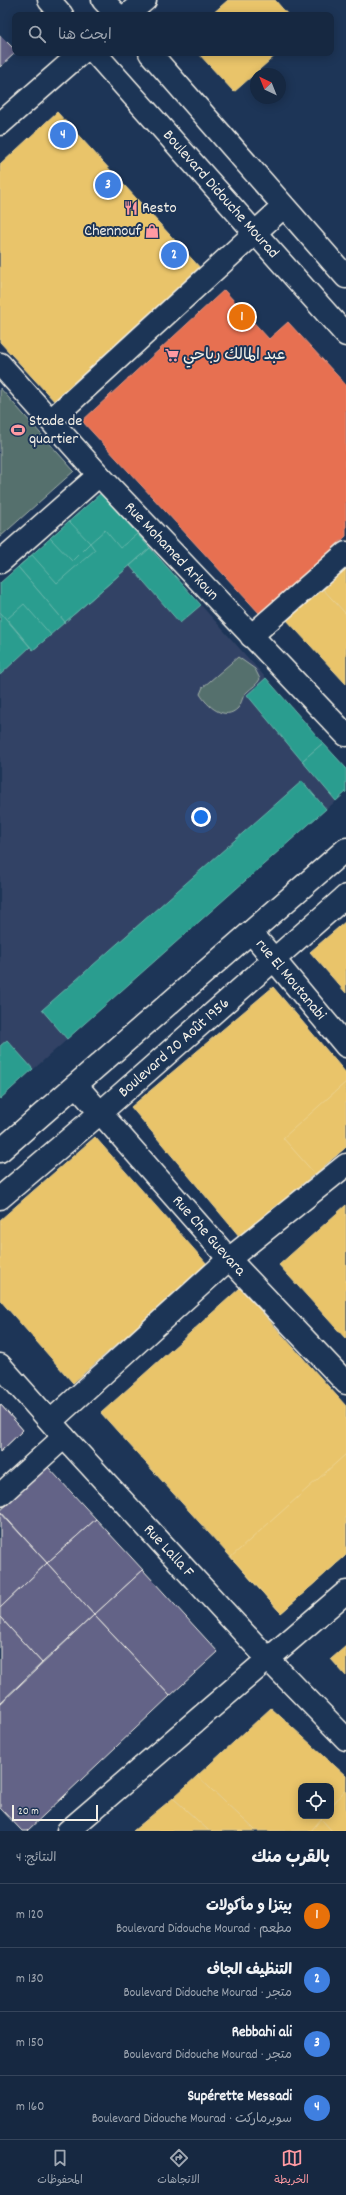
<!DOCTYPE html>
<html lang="ar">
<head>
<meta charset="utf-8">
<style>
	body { margin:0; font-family:Dekko,"Playpen Sans Arabic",sans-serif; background:#23344c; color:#f1f3f6; direction:rtl }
	.controls { position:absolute; right:12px; bottom:12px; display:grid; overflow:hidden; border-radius:8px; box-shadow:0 2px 10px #0003 }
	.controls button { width:36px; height:36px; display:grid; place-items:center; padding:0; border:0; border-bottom:1px solid #35445a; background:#162841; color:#f1f3f6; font:20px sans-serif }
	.compass { position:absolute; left:250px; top:68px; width:36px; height:36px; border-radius:50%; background:#162841; box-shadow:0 2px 10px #0003; rotate:317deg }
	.scale { position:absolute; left:12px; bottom:10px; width:86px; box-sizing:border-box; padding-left:4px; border:2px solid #f4f1e8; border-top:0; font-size:11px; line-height:14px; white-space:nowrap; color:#f4f1e8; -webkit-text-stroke:3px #1d3557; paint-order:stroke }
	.you { position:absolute; left:201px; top:817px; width:14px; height:14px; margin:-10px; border:3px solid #fff; border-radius:50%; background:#1a73e8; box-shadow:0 0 0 6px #1a73e833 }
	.badge { display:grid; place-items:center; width:26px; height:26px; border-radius:50%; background:#ff9aa2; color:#fff; font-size:13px; font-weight:700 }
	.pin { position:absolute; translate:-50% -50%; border:2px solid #fff; box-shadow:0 1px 4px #0006 }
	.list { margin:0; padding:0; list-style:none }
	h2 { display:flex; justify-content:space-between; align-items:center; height:52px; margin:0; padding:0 16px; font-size:17px }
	h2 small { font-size:13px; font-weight:400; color:#9ea6b1 }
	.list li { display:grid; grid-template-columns:26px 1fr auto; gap:12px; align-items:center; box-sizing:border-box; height:64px; padding:0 16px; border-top:1px solid #35445a }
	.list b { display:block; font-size:15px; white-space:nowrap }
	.list p { margin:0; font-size:13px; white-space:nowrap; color:#9ea6b1 }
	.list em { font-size:13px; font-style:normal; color:#9ea6b1 }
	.icon { flex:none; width:22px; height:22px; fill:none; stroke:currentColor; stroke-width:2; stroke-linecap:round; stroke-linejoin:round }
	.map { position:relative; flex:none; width:346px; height:1831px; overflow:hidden; direction:ltr }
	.search { position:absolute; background:#162841; box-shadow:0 2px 10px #0003; left:12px; right:12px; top:12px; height:44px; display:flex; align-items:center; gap:10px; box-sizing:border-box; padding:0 14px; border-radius:8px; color:#9ea6b1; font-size:15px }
	.sheet { height:308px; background:#162841 }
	nav { display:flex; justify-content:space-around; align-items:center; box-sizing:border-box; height:56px; border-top:1px solid #35445a; background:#162841; font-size:11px; color:#9ea6b1 }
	nav a { display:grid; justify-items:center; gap:2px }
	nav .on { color:#ff9aa2 }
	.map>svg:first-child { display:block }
</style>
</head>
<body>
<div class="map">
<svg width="346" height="1831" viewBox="0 0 346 1831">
	<rect width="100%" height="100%" fill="#1d3557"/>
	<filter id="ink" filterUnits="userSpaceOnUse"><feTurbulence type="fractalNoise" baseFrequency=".025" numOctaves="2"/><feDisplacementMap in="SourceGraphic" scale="8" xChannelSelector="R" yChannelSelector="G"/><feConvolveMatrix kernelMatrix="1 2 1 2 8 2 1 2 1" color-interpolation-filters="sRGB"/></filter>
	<g filter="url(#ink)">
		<path fill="#324365" d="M 101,493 L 346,768 L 346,792 L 0,1099 L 0,583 Z"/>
		<g fill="#54706d" stroke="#a4b0aa">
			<path d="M 0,388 L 74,471 L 0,537 Z"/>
			<path d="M 238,657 L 255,669 L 260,679 C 257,685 252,687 247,692 C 242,696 242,703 238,708 C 225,722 207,706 200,694 L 203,687 Z"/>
		</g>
		<g fill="#e9c46a" stroke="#ecd290">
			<path d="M 228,0 L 275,0 L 288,15 L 211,15 Z"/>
			<path d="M 198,53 L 278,53 L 234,92 Z"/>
			<path d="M 57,112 L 203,271 L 57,404 L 0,342 L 0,165 Z"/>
			<path d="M 346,562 L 346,614 L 320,586 Z"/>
			<path d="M 320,586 L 346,614 L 346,684 L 285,618 Z"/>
			<path d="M 346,921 L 346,993 L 310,952 Z"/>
			<path d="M 273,987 L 346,1073 L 346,1147 L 240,1237 L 131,1107 Z"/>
			<path d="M 346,1082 L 346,1147 L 315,1174 L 283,1138 Z"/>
			<path d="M 95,1137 L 207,1264 L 73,1383 L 0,1300 L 0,1220 Z"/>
			<path d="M 346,1205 L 346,1339 L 279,1265 Z"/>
			<path d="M 240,1288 L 346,1406 L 346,1555 L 281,1613 L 101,1413 Z"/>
			<path d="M 346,1454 L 346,1555 L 281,1613 L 231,1557 Z"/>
			<path d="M 346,1646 L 346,1676 L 331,1659 Z"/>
			<path d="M 271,1708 L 346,1776 L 346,1789 L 331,1807 L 331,1786 L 301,1786 L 301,1816 L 324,1816 L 311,1831 L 256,1831 L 197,1776 Z"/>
			<path d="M 197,1776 L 256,1831 L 209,1831 L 173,1798 Z"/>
			<path d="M 346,1789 L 346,1831 L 332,1831 L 321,1819 L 324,1816 L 331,1816 L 331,1807 Z"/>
			<path d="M 173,1798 L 209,1831 L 133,1831 Z"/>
			<path d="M 321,1819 L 332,1831 L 311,1831 Z"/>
		</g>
		<path fill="#e76f51" stroke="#eb967e" d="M 224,290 L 269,339 L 288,322 L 346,385 L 346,536 L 261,615 L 82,421 Z"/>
		<g fill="#2a9d8f" stroke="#67b6aa">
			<path d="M 101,493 L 150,548 L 65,622 L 18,567 Z"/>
			<path d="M 69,521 L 90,543 L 72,561 L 50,538 Z"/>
			<path d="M 105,530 L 120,548 L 137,534 L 150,548 L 65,622 L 18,567 L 32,555 L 57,583 L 95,550 L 90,543 Z"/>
			<path d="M 150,548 L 201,605 L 180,623 L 130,566 Z"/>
			<path d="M 18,567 L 65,622 L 33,650 L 0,612 L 0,583 Z"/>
			<path d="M 24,604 L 51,635 L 33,650 L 7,619 Z"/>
			<path d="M 0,612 L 30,647 L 0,675 Z"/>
			<path d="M 266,678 L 323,743 L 302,761 L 247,695 Z"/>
			<path d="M 323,743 L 346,768 L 346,792 L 336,801 L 302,761 Z"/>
			<path d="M 302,781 L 326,809 L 67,1039 L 42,1010 Z"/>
			<path d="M 7,1040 L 33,1069 L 0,1099 L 0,1046 Z"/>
		</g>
		<g fill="#636487" stroke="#f4f1e8">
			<path d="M 0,35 L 15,50 L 15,53 L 0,67 Z"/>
			<path d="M 0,1404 L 23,1430 L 0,1452 Z"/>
			<path d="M 0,1404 L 23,1430 L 0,1452 Z"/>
			<path d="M 48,1467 L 96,1519 L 47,1563 L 0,1511 Z"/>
			<path d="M 0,1512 L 47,1563 L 0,1608 Z"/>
			<path d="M 96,1519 L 143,1570 L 94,1615 L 47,1563 Z"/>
			<path d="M 47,1563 L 94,1615 L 42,1663 L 0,1617 L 0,1608 Z"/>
			<path d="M 143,1570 L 218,1652 L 170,1696 L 94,1615 Z"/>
			<path d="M 94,1615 L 170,1696 L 27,1831 L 22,1831 L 0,1808 L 0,1704 Z"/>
			<path d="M 0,1617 L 42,1663 L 0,1703 Z"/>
		</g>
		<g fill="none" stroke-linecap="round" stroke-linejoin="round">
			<defs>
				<g id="street">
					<path d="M 127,15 L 145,0"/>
					<path d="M 0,124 L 81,53"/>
					<path id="s1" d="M 0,364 L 99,475 L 346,735"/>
					<path d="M 51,420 L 283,207"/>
					<path d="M 0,562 L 99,475"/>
					<path d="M 251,636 L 346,553"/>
					<path id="s2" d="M 251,932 L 346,1046"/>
					<path id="s3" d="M 76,1085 L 229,1259 L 346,1383"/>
					<path id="s4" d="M 0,1365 L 64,1437 L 268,1659 L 346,1592"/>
					<path d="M 51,1421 L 229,1259 L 346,1165"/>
					<path d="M 0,1495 L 64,1437"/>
					<path d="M 68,1831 L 268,1659 L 346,1739"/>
				</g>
				<g id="secondary">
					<path d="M 49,0 L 62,15"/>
					<path d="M 103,0 L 117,15"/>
					<path id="s5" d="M 95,53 L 346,335"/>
					<path d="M 150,53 L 346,277"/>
					<path d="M 0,1151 L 346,849"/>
					<path id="s6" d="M 0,1198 L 100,1113 L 346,896"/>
				</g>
			</defs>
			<use href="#street" stroke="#f4f1e8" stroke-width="25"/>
			<use href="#secondary" stroke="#f4f1e8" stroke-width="25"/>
			<use href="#street" stroke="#1d3557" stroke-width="22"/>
			<use href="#secondary" stroke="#1d3557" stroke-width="22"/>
		</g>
	</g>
	<defs>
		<symbol id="restaurant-bare" viewBox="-9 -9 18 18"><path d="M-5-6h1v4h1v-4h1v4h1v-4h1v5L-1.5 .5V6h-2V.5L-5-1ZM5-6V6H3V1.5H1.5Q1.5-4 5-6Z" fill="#ff9aa2" stroke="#1d3557" stroke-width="2.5" paint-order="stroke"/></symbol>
		<symbol id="shop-bare" viewBox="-9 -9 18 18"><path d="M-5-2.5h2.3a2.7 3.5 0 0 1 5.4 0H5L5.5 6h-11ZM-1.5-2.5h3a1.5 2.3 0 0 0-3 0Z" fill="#ff9aa2" stroke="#1d3557" stroke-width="2.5" paint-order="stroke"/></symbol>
		<symbol id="supermarket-bare" viewBox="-9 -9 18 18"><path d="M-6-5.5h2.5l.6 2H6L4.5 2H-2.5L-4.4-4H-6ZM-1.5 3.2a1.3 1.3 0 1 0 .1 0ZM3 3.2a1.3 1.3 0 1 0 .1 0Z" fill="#ff9aa2" stroke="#1d3557" stroke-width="2.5" paint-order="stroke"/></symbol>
		<symbol id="stadium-bare" viewBox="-9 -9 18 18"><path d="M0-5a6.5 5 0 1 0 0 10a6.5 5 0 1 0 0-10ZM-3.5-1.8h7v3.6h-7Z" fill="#ff9aa2" stroke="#1d3557" stroke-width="2.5" paint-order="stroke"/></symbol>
	</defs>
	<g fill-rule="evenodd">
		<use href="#restaurant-bare" x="121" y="198" width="20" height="20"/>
		<use href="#shop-bare" x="142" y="221" width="20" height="20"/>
		<use href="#supermarket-bare" x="162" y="345" width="20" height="20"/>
		<use href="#stadium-bare" x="8" y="420" width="20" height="20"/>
	</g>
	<g text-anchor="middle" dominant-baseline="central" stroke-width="4" stroke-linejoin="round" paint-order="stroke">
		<g font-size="16" fill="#f4f1e8" stroke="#1d3557">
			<text stroke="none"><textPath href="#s5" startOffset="189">Boulevard Didouche Mourad</textPath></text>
			<text stroke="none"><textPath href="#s1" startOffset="254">Rue Mohamed Arkoun</textPath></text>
			<text stroke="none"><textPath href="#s2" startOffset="62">rue El Moutanabi</textPath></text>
			<text stroke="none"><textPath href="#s6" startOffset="230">Boulevard 20 Août 1956</textPath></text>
			<text stroke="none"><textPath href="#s3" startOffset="201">Rue Che Guevara</textPath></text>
			<text stroke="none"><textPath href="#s4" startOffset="251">Rue Lalla F</textPath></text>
		</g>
		<g font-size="16" fill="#f4f1e8" stroke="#1d3557" text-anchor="start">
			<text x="142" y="208">Resto</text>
			<text x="141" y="231" text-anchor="end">Chennouf</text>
			<text x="183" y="355">عبد المالك رباحي</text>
			<text x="29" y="421">Stade de<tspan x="29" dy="18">quartier</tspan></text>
		</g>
	</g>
</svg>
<div class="controls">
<button><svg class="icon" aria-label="locate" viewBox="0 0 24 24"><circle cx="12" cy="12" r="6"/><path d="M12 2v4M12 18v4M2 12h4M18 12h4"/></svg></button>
</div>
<svg class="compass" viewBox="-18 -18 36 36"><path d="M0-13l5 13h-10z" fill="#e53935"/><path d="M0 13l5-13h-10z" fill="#9ea6b1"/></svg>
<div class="scale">20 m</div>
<div class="you"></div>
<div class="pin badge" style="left:242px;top:317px;background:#e8710a">1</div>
<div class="pin badge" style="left:174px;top:255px;background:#3f7fe0">2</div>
<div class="pin badge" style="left:108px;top:185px;background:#3f7fe0">3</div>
<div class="pin badge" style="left:63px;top:135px;background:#3f7fe0">4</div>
<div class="search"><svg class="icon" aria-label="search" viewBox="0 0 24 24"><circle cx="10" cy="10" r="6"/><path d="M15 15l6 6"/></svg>ابحث هنا</div>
</div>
<section class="sheet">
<h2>بالقرب منك<small>النتائج: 4</small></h2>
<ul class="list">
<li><span class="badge" style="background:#e8710a">1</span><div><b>بيتزا و مأكولات</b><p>مطعم · Boulevard Didouche Mourad</p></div><em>120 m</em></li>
<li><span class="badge" style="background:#3f7fe0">2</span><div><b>التنظيف الجاف</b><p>متجر · Boulevard Didouche Mourad</p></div><em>130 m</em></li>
<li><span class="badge" style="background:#3f7fe0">3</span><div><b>Rebbahi ali</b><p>متجر · Boulevard Didouche Mourad</p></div><em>150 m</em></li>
<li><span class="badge" style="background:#3f7fe0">4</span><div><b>Supérette Messadi</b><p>سوبرماركت · Boulevard Didouche Mourad</p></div><em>160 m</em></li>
</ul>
</section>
<nav>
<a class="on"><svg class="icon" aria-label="map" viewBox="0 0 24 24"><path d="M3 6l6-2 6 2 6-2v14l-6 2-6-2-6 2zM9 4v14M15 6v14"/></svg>الخريطة</a>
<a><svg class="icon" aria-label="directions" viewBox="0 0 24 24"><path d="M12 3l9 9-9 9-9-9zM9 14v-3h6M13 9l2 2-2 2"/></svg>الاتجاهات</a>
<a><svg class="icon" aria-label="saved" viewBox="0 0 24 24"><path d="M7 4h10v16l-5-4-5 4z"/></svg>المحفوظات</a>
</nav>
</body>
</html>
